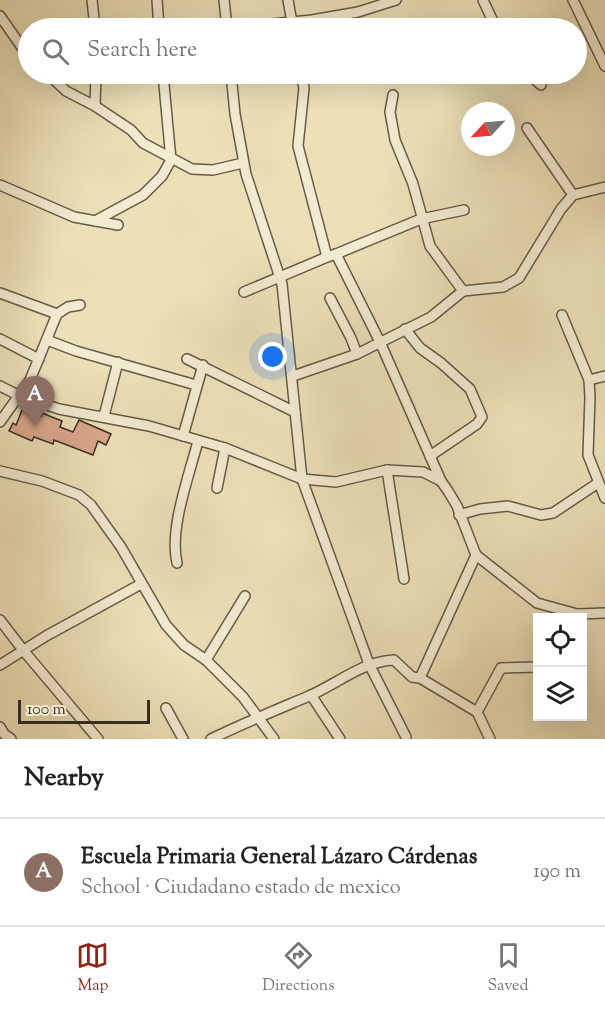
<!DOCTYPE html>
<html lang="en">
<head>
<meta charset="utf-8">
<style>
	body { margin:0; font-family:"Sorts Mill Goudy",serif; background:#f2f2f2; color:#222 }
	.controls { position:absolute; right:18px; bottom:18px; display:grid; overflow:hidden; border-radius:0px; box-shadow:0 6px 24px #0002 }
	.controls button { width:54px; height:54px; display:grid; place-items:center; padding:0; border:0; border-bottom:2px solid #e0e0e0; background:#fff; color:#222; font:30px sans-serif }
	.compass { position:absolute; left:461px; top:102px; width:54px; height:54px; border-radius:50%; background:#fff; box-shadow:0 6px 24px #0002; rotate:244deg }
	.scale { position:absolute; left:18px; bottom:15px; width:132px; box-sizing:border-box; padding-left:6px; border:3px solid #392d23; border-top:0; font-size:16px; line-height:21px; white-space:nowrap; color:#392d23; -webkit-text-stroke:4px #f3ebd1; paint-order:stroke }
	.you { position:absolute; left:273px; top:357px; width:21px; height:21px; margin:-15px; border:4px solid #fff; border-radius:50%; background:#1a73e8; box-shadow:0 0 0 9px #1a73e833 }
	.badge { display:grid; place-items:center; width:39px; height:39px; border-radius:50%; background:#8f2418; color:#fff; font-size:20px; font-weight:700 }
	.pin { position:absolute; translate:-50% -50px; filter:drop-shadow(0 2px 3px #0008) }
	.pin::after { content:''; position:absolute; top:32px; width:21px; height:18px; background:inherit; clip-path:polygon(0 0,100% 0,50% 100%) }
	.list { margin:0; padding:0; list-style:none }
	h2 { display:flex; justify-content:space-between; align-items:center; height:78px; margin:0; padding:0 24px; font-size:26px }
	h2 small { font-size:20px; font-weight:400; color:#767676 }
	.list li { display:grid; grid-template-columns:39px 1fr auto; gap:18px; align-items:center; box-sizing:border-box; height:108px; padding:0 24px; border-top:2px solid #e0e0e0 }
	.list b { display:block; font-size:22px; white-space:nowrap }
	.list p { margin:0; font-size:20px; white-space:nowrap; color:#767676 }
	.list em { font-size:20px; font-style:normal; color:#767676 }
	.icon { flex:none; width:33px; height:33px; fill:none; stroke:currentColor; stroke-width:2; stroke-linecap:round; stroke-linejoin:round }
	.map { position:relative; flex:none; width:605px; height:739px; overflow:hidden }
	.search { position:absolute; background:#fff; box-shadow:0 6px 24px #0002; left:18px; right:18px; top:18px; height:66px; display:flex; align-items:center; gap:15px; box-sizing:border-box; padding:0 21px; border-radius:33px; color:#767676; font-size:22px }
	.sheet { height:186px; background:#fff }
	nav { display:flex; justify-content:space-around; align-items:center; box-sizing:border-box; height:84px; border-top:2px solid #e0e0e0; background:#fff; font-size:16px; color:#767676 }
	nav a { display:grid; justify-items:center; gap:3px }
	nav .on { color:#8f2418 }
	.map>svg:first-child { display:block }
</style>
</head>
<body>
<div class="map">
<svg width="605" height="739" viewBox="0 0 605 739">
	<rect width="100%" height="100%" fill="#ece0b8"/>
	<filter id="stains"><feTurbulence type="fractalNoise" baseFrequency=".00333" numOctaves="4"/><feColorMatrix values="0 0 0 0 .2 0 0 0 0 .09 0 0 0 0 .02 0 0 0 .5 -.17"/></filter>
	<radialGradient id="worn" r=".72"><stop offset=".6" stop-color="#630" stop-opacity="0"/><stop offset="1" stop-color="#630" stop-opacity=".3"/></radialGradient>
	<path fill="#dba78b" stroke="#392d23" stroke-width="1.5" d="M 23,408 L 41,416 L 42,413 L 62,421 L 60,427 L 73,432 L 79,420 L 111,434 L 106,445 L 98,441 L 93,455 L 54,440 L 53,444 L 34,437 L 32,441 L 9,431 L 13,423 L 16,425 Z"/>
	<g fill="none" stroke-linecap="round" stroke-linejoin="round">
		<defs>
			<g id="minor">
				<path d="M 92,0 L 95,28"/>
				<path d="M 157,0 L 159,28"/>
				<path d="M 224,0 L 227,28"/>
				<path d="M 288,0 L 293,28"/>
				<path d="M 483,0 L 496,28"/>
				<path d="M 573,0 L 605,66"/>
				<path d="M 0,16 L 28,56"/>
				<path d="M 233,28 L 312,20 L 358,12 L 396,0"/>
				<path d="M 48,74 L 66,91 L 95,106 L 131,130 L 143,143 L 192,169 L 213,170 L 243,163"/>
				<path d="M 231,74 L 235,114 L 246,174 L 282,284 L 302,479 L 369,664 L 406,737"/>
				<path d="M 301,74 L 304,88 L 298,146 L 327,257 L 336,254 L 380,342 L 441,481"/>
				<path d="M 529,74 L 541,85"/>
				<path d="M 393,95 L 390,112 L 395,140 L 413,184 L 430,246 L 463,291"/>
				<path d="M 95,106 L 96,74"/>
				<path d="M 527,128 L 573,195"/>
				<path d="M 0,185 L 74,217 L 118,225"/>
				<path d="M 95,221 L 143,195 L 162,176 L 171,160 L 163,74"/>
				<path d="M 336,254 L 421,219 L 464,210"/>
				<path d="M 463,291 L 503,287 L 519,278 L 561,209 L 573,195 L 605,187"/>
				<path d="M 244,292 L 327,257"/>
				<path d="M 0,293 L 57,314"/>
				<path d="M 330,298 L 351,338 L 357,354"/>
				<path d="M 562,315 L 589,380 L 590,397 L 588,455 L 605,498"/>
				<path d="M 405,329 L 420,348 L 441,363 L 470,389 L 482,417 L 477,424 L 430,456"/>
				<path d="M 0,339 L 39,359"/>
				<path d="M 47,340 L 76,351 L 196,385"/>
				<path d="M 187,359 L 295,412"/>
				<path d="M 293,376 L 357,354 L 431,317 L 463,291"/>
				<path d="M 589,380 L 605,376"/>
				<path d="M 0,386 L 18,395 L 59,409 L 149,426 L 225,448 L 302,479 L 336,482 L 387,470 L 423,472 L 441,481 L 448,491 L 457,506 L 476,555 L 420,678"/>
				<path d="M 104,416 L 118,362"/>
				<path d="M 0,422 L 30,380 L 57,314 L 68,307 L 80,305"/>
				<path d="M 183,436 L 203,365"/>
				<path d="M 387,470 L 404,579"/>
				<path d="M 0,471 L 42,481 L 79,495 L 91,505 L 121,547 L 166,625 L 184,645 L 206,660 L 243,697 L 274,739"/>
				<path d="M 217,488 L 225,448"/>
				<path d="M 459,515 L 480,509 L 508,506 L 541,515 L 553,513 L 598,483"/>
				<path d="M 476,555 L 537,603 L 577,614 L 605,613"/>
				<path d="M 177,563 C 169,529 189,476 198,441"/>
				<path d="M 0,620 L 23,650 L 98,739"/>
				<path d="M 206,660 L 245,596"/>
				<path d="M 0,665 L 46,636 L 141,584"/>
				<path d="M 311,695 L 340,739"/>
				<path d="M 166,708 L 183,739"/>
				<path d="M 477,712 L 501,668 L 538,667"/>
				<path d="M 0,727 L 4,734 L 11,739"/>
				<path d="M 211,739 C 244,723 276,710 309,696 C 337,684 363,661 394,660 L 412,677 L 420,678 L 477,712 L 490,739"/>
			</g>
		</defs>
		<use href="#minor" stroke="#665a48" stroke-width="12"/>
		<use href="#minor" stroke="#f3ebd1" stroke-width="9"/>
	</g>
	<rect width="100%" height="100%" filter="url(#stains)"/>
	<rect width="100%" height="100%" fill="url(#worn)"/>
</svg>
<div class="controls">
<button><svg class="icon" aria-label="locate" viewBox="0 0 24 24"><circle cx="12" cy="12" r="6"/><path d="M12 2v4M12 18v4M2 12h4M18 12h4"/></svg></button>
<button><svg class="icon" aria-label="layers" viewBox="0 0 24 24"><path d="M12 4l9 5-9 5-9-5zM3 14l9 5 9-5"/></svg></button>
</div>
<svg class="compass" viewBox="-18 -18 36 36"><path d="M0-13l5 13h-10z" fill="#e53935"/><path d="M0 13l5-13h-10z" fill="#767676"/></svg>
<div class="scale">100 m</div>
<div class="you"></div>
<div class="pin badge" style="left:35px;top:426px;background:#8d6e63">A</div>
<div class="search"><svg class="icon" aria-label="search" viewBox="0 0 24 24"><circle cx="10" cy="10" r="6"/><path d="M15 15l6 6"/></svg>Search here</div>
</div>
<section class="sheet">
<h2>Nearby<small></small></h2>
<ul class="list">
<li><span class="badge" style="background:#8d6e63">A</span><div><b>Escuela Primaria General Lázaro Cárdenas</b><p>School · Ciudadano estado de mexico</p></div><em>190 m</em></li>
</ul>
</section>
<nav>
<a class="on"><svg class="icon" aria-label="map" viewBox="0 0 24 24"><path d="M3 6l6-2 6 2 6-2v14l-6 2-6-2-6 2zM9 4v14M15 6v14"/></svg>Map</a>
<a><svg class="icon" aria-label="directions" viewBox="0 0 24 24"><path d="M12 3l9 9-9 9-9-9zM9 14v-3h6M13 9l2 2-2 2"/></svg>Directions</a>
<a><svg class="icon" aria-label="saved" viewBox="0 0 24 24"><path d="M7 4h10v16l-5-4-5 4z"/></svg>Saved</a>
</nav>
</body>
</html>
